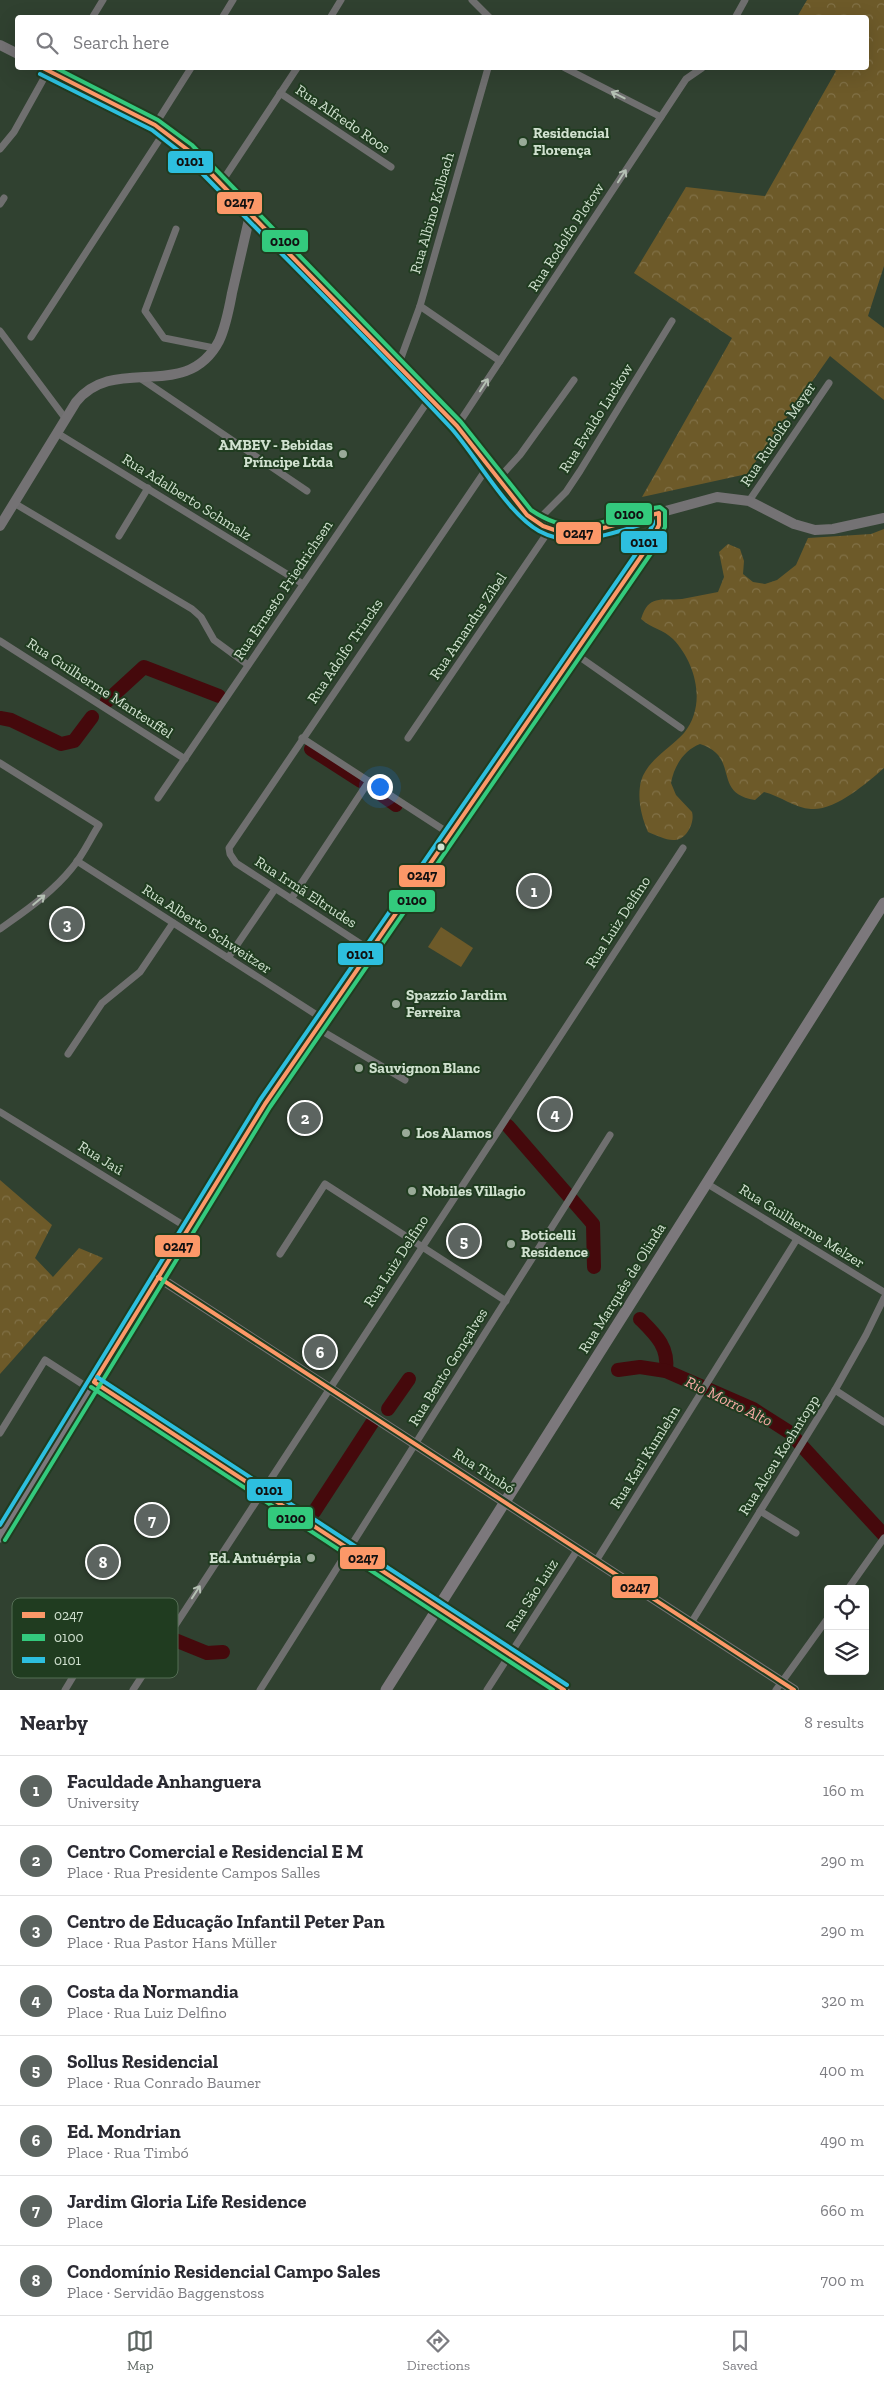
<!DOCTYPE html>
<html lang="en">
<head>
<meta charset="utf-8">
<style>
	body { margin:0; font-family:"Zilla Slab",serif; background:#f2f2f3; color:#2b2b33 }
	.controls { position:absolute; right:15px; bottom:15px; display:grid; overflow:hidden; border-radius:5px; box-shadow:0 5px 20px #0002 }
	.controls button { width:45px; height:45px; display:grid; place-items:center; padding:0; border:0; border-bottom:1px solid #e1e1e2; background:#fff; color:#2b2b33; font:25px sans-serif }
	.you { position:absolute; left:379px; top:786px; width:18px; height:18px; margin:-12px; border:4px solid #fff; border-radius:50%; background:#1a73e8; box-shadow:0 0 0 8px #1a73e833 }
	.badge { display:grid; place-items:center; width:32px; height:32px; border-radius:50%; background:#5c6460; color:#fff; font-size:16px; font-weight:700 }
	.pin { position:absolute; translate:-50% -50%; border:2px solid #fff; box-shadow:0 1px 5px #0006 }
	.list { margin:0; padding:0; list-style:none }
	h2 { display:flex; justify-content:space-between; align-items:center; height:65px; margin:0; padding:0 20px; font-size:21px }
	h2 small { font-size:16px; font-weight:400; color:#7c7c81 }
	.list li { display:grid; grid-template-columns:32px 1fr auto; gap:15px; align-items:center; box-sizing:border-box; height:70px; padding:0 20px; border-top:1px solid #e1e1e2 }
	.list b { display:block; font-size:19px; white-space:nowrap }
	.list p { margin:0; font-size:16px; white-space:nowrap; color:#7c7c81 }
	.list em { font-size:16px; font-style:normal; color:#7c7c81 }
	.icon { flex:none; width:28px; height:28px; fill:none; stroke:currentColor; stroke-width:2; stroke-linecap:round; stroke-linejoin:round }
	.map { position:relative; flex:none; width:884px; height:1690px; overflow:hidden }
	.search { position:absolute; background:#fff; box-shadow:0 5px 20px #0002; left:15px; right:15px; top:15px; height:55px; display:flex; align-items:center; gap:12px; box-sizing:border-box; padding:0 18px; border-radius:5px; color:#7c7c81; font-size:19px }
	.sheet { height:625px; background:#fff }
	nav { display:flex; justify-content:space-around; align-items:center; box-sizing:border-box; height:70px; border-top:1px solid #e1e1e2; background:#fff; font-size:14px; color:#7c7c81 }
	nav a { display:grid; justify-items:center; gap:2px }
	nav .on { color:#5c6460 }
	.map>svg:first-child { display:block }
</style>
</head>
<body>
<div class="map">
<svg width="884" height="1690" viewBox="0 0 884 1690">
	<defs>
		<pattern id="forest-crowns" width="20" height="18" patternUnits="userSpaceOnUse" patternTransform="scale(1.25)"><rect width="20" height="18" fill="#6d5a29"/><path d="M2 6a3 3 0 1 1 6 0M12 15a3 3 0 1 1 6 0" fill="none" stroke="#817147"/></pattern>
	</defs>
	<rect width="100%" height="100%" fill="#304130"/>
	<g fill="url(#forest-crowns)">
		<path d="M 807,0 L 884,0 L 884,266 L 868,316 L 884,328 L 884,400 L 830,356 L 747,474 L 642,497 L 732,338 L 634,273 L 686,187 L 765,196 L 836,71 L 831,68 L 866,68 L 866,18 L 797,17 Z"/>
		<path d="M 884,529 L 884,768 C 867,783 835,811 811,809 C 795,808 780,796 764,792 L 755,800 C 711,793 741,757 700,744 C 684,750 674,766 671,783 L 676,795 L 692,812 C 695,822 687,839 675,840 C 667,841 656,835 648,832 C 641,816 637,798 641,781 C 647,760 671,748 684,733 C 707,705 696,663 673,639 C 664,630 651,628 641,619 C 649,594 660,601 682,599 C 694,597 706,594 718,592 L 724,577 L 719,552 L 728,544 L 740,549 L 744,561 L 743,574 L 753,582 L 765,584 L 777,580 L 796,565 L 808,538 L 871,534 Z"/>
		<path d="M 0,1180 L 52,1225 L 35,1258 L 53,1277 L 79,1248 L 103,1258 L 0,1374 Z"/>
	</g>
	<path fill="#6d5a29" d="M 441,927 L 473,948 L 461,967 L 428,947 Z"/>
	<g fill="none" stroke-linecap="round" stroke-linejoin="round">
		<g stroke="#45090c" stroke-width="14">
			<path d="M 107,701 L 144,667 L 219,696"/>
			<path d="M 0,718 L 11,720 L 61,744 L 74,741 L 92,717"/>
			<path d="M 311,749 L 361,781"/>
			<path d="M 375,790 L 396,805"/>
			<path d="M 508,1126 L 593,1224 L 594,1267"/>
			<path d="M 640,1319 C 656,1335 669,1347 666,1371"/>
			<path d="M 618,1370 L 640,1367 L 666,1371 L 753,1409 L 789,1432 L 884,1535"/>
			<path d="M 388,1409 L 409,1379"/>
			<path d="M 314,1512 L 372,1423"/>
			<path d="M 47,1616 L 97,1626 L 138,1625 L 207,1653 L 223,1652"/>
		</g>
		<g stroke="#6f6f6f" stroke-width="7">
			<path d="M 472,0 L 490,18"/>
			<path d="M 92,18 L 103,0"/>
			<path d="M 222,18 L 233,0"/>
			<path d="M 330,18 L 341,0"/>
			<path d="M 735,18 L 745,0"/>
			<path d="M 565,68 L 661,117"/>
			<path d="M 280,93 L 391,167"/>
			<path d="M 155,125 L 191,68"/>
			<path d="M 0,149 L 14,132 L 48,71"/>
			<path d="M 221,183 L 297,68"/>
			<path d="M 0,204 L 4,198"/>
			<path d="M 176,229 L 145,311 L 164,338 L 214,348"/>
			<path d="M 420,306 L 500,361"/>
			<path d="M 0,331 L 65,418"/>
			<path d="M 31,337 L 165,131"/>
			<path d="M 398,366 L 420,306 L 488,68"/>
			<path d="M 140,378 L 307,491"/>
			<path d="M 457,426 L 686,79 L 702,68"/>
			<path d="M 57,433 L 303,584"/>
			<path d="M 499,478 L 520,455 L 574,380"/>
			<path d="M 749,501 L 829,383"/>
			<path d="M 14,503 L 192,609 L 201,617 L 214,640 L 248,665"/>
			<path d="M 536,522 L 566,492 L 580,471 L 672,321"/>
			<path d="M 119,536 L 148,488"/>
			<path d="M 0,641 L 185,759"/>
			<path d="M 574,653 L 681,728"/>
			<path d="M 302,738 L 450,834"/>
			<path d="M 408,738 L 550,529"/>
			<path d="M 0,763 L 99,825 C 90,839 83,855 72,868 C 52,893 25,911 0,929"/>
			<path d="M 158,798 L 430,398"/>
			<path d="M 77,861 L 323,1019"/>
			<path d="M 291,899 L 369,781"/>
			<path d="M 370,950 L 236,863 L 230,854 L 229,848 L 489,465"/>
			<path d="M 228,958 L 275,889"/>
			<path d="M 317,1028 L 405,1080"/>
			<path d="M 68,1054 L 102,1003 L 140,972 L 173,923"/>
			<path d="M 0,1112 L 188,1228"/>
			<path d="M 706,1183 L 884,1292"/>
			<path d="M 280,1254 L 325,1184 L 506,1301"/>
			<path d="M 835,1390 L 884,1422"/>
			<path d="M 0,1433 L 45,1360 L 90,1389"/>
			<path d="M 760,1511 L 796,1533"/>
			<path d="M 596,1561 L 797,1239"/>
			<path d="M 848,1589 L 884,1538"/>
			<path d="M 691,1623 L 835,1390 L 866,1335 L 884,1298"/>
			<path d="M 65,1690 L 100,1632"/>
			<path d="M 133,1690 L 683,848"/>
			<path d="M 260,1690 L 610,1135"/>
			<path d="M 487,1690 L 578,1549"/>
			<path d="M 776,1690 L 828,1618"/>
		</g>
		<g stroke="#747274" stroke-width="10">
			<path d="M 0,45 L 18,54"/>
			<path d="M 43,68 L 155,125 L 188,150 L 457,426 L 527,515 L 550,529 L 563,533 L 585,533 L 717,497 L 749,501 L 794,524 L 815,530 L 833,529 L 884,518"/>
			<path d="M 0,526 L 76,402 C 115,353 186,404 219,341 C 226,326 229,309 232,293 C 238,267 244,241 250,215"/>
			<path d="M 158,1277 L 794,1690"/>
			<path d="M 94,1382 L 265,1104 L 649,545 L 659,525 L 659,513"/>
		</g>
		<g stroke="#7c787c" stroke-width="11">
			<path d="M 0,1537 L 94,1382 L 564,1690"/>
			<path d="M 386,1690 L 884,903"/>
		</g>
		<defs>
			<g id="bus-1">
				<path d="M 43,68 L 155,125 L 188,150 L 457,426 L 527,515 L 543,526 L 563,533 L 585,533 L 659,513 L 659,525 L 649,545 L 265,1104 L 94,1382 L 564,1690"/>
				<path d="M 158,1277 L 794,1690"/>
			</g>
			<g id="bus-2">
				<path d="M 91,1387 L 553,1690"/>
				<path d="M 5,1540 L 270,1107 L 654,549 L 665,527 L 665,511 L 660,507 C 609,514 581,544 531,510 L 461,422 L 192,145 L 158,120 L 56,68"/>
			</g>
			<g id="bus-3">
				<path d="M 97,1377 L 567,1685"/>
				<path d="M 0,1525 L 260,1100 L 644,542 L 653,524 L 653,521 C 617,531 575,551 539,531 C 507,513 477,457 451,428 C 364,335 273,246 184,155 L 152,130 L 40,74"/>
			</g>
		</defs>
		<use href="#bus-1" stroke="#203c20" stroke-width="8"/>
		<use href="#bus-2" stroke="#203c20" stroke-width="8"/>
		<use href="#bus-3" stroke="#203c20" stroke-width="8"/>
		<use href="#bus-1" stroke="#fc9868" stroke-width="4"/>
		<use href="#bus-2" stroke="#33ca7d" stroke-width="4"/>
		<use href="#bus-3" stroke="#2dbfdf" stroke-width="4"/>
	</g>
	<defs><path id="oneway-shaft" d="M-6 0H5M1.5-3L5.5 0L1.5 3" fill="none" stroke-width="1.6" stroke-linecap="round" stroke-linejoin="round" transform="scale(1.25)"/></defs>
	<g stroke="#b4c0b3">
		<use href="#oneway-shaft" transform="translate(618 95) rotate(-153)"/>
		<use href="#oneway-shaft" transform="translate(622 176) rotate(-57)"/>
		<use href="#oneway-shaft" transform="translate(484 385) rotate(-57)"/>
		<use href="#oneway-shaft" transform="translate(39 900) rotate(-40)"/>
		<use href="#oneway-shaft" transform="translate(196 1592) rotate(-57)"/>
	</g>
	<g fill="#99aa98" stroke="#203c20" stroke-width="2">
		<circle cx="523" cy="142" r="5"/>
		<circle cx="343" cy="454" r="5"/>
		<circle cx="396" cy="1004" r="5"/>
		<circle cx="359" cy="1068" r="5"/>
		<circle cx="406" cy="1133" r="5"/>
		<circle cx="412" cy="1191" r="5"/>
		<circle cx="511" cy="1244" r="5"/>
		<circle cx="311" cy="1558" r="5"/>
	</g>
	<circle fill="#d1e2d0" stroke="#203c20" stroke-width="2" cx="441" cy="847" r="4.5"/>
	<g text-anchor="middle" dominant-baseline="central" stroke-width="4" stroke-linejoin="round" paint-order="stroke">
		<g font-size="15" fill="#d1e2d0" stroke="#203c20">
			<text transform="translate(343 119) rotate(34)">Rua Alfredo Roos</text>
			<text transform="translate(432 213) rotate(-74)">Rua Albino Kolbach</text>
			<text transform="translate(566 237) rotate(-57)">Rua Rodolfo Plotow</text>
			<text transform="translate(596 418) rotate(-58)">Rua Evaldo Luckow</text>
			<text transform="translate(778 434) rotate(-56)">Rua Rudolfo Meyer</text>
			<text transform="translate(187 497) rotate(32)">Rua Adalberto Schmalz</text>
			<text transform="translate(283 590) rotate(-56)">Rua Ernesto Friedrichsen</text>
			<text transform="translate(468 626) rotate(-56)">Rua Amandus Zibel</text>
			<text transform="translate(345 651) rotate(-56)">Rua Adolfo Trincks</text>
			<text transform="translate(100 688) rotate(33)">Rua Guilherme Manteuffel</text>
			<text transform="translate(306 892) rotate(33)">Rua Irmã Eltrudes</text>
			<text transform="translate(618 922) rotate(-57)">Rua Luiz Delfino</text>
			<text transform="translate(207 929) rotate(33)">Rua Alberto Schweitzer</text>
			<text transform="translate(101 1158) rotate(32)">Rua Jaú</text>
			<text transform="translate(802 1226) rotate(32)">Rua Guilherme Melzer</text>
			<text transform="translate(396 1261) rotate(-57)">Rua Luiz Delfino</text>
			<text transform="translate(622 1288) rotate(-58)">Rua Marquês de Olinda</text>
			<text transform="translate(448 1367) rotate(-58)">Rua Bento Gonçalves</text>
			<text transform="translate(779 1455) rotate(-58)">Rua Alceu Koehntopp</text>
			<text transform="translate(645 1457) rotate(-58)">Rua Karl Kumlehn</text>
			<text transform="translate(484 1471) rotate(33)">Rua Timbó</text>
			<text transform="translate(532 1595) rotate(-57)">Rua São Luiz</text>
		</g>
		<g font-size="15" font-weight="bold" fill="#d1e2d0" stroke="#203c20" text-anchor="start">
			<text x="533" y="133">Residencial<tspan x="533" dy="17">Florença</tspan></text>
			<text x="333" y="445" text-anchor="end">AMBEV - Bebidas<tspan x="333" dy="17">Príncipe Ltda</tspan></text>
			<text x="406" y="995">Spazzio Jardim<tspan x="406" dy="17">Ferreira</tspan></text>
			<text x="369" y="1068">Sauvignon Blanc</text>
			<text x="416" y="1133">Los Alamos</text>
			<text x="422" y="1191">Nobiles Villagio</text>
			<text x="521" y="1235">Boticelli<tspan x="521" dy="17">Residence</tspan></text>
			<text x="301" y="1558" text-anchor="end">Ed. Antuérpia</text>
		</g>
		<g font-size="16" font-style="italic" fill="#f7aaa4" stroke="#203c20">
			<text transform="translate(729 1401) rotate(26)">Rio Morro Alto</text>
		</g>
	</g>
	<rect x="12" y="1598" width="166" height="80" rx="8" fill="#203c20" stroke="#556e55" stroke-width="1"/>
	<rect x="22" y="1612" width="23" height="6" fill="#fc9868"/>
	<rect x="22" y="1634" width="23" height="7" fill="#33ca7d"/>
	<rect x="22" y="1657" width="23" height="6" fill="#2dbfdf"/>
	<g font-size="14" fill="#d1e2d0">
		<text x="54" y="1620">0247</text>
		<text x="54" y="1642">0100</text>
		<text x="54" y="1665">0101</text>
	</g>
	<g stroke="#203c20" stroke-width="2">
		<rect x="167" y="150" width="47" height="24" rx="5" fill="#2dbfdf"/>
		<rect x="216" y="191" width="47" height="24" rx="5" fill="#fc9868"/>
		<rect x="261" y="229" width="48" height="24" rx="5" fill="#33ca7d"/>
		<rect x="605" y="502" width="48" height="24" rx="5" fill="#33ca7d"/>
		<rect x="555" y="521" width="47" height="24" rx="5" fill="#fc9868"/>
		<rect x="620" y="530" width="48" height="24" rx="5" fill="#2dbfdf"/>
		<rect x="398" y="864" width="48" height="24" rx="5" fill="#fc9868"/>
		<rect x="388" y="889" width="48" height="24" rx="5" fill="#33ca7d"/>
		<rect x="337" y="942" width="47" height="24" rx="5" fill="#2dbfdf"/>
		<rect x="154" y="1234" width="47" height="24" rx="5" fill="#fc9868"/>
		<rect x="246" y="1478" width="47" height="24" rx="5" fill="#2dbfdf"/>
		<rect x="267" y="1506" width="47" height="24" rx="5" fill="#33ca7d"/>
		<rect x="339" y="1546" width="47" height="24" rx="5" fill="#fc9868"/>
		<rect x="611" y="1575" width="48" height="24" rx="5" fill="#fc9868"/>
	</g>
	<g font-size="14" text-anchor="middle" font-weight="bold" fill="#111">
		<text x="190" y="166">0101</text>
		<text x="239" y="207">0247</text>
		<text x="285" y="246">0100</text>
		<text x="629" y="519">0100</text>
		<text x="578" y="538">0247</text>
		<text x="644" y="547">0101</text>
		<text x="422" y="880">0247</text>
		<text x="412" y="905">0100</text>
		<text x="360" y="959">0101</text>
		<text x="178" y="1251">0247</text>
		<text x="269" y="1495">0101</text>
		<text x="291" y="1523">0100</text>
		<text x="363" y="1563">0247</text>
		<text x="635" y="1592">0247</text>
	</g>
</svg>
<div class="controls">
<button><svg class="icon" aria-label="locate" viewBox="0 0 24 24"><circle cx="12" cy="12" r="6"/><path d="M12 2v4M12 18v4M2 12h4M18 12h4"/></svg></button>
<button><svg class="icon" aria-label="layers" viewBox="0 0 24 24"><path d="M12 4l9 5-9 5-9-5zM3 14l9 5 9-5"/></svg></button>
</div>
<div class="you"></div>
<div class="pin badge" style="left:534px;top:891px">1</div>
<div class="pin badge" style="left:305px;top:1118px">2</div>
<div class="pin badge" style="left:67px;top:924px">3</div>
<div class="pin badge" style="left:555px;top:1114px">4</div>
<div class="pin badge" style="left:464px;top:1241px">5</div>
<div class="pin badge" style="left:320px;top:1352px">6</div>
<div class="pin badge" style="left:152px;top:1520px">7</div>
<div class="pin badge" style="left:103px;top:1562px">8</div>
<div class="search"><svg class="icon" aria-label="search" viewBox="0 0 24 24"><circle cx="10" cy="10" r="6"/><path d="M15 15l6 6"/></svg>Search here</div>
</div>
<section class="sheet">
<h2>Nearby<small>8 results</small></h2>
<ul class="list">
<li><span class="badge">1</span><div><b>Faculdade Anhanguera</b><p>University</p></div><em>160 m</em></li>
<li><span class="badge">2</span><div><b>Centro Comercial e Residencial E M</b><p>Place · Rua Presidente Campos Salles</p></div><em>290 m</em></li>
<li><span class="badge">3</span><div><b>Centro de Educação Infantil Peter Pan</b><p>Place · Rua Pastor Hans Müller</p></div><em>290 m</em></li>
<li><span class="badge">4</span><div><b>Costa da Normandia</b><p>Place · Rua Luiz Delfino</p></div><em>320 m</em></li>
<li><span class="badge">5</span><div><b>Sollus Residencial</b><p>Place · Rua Conrado Baumer</p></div><em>400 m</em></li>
<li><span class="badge">6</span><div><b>Ed. Mondrian</b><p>Place · Rua Timbó</p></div><em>490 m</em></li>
<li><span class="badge">7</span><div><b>Jardim Gloria Life Residence</b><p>Place</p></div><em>660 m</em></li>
<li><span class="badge">8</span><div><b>Condomínio Residencial Campo Sales</b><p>Place · Servidão Baggenstoss</p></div><em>700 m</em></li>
</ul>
</section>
<nav>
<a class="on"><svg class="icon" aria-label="map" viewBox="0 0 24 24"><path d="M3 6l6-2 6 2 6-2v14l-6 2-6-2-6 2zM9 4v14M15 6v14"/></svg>Map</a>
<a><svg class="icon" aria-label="directions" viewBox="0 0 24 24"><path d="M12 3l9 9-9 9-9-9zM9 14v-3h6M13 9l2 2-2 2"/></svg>Directions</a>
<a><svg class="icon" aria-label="saved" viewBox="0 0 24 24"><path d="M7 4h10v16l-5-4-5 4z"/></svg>Saved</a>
</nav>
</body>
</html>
